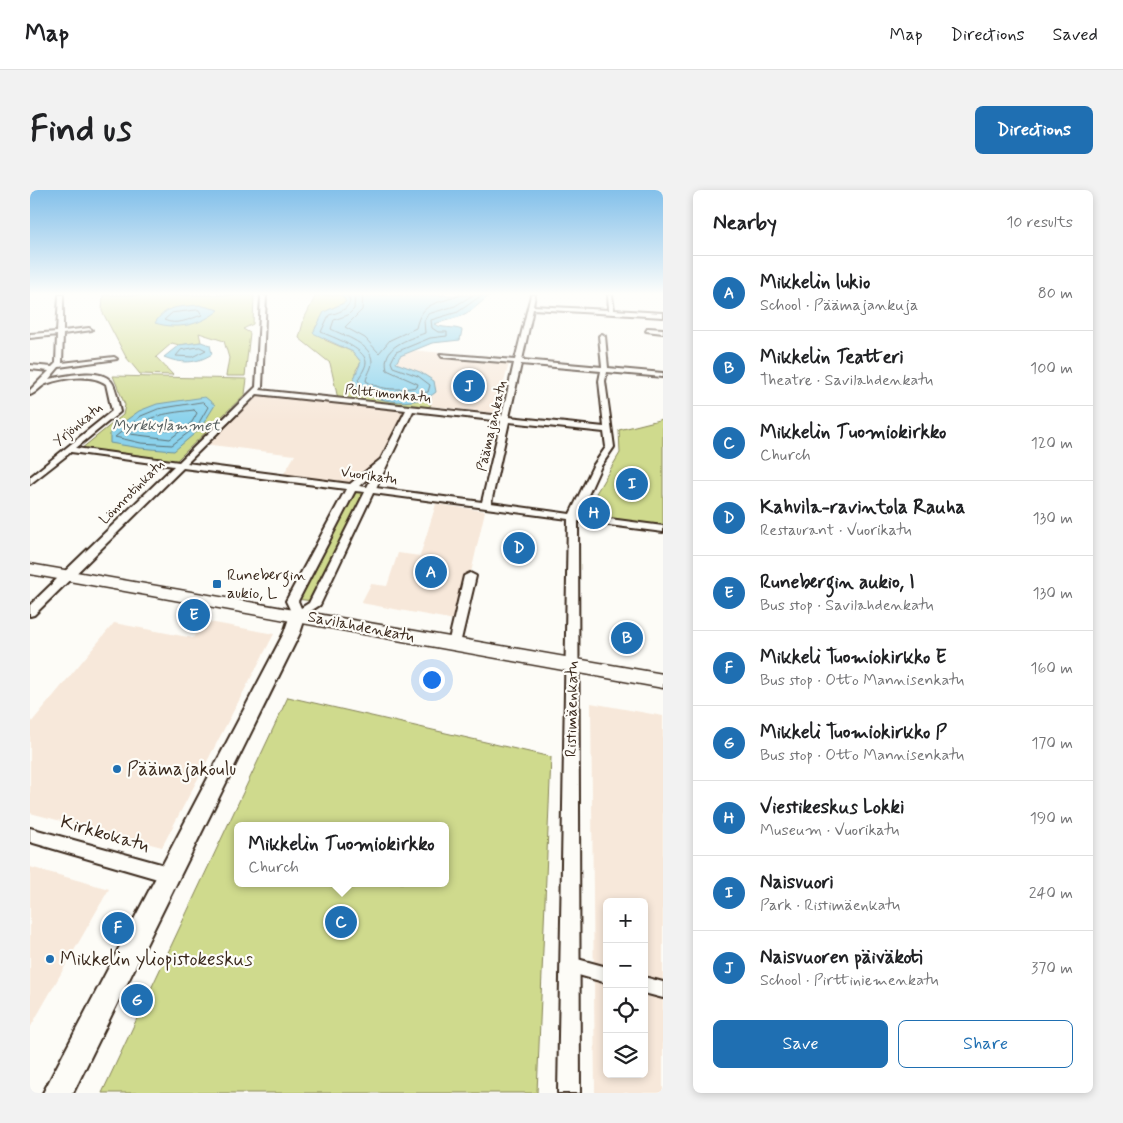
<!DOCTYPE html>
<html lang="en">
<head>
<meta charset="utf-8">
<style>
	body { margin:0; font-family:Mynerve,sans-serif; background:#f2f2f2; color:#202124 }
	.controls { position:absolute; right:15px; bottom:15px; display:grid; overflow:hidden; border-radius:8px; box-shadow:0 2px 8px #0003 }
	.controls button { width:45px; height:45px; display:grid; place-items:center; padding:0; border:0; border-bottom:1px solid #e0e0e0; background:#fff; color:#202124; font:25px sans-serif }
	.you { position:absolute; left:401px; top:489px; width:18px; height:18px; margin:-12px; border:4px solid #fff; border-radius:50%; background:#1a73e8; box-shadow:0 0 0 8px #1a73e833 }
	.badge { display:grid; place-items:center; width:32px; height:32px; border-radius:50%; background:#1f6fb2; color:#fff; font-size:16px; font-weight:700 }
	.pin { position:absolute; translate:-50% -50%; border:2px solid #fff; box-shadow:0 1px 5px #0006 }
	.popup { position:absolute; left:204px; top:632px; width:215px; height:65px; box-sizing:border-box; display:grid; place-content:center; border-radius:8px; background:#fff; filter:drop-shadow(0 1px 4px #0005); font-size:16px; white-space:nowrap; color:#757577 }
	.popup b { font-size:19px; color:#202124 }
	.popup::after { content:''; position:absolute; left:50%; top:100%; margin-left:-10px; border:10px solid transparent; border-top-color:#fff }
	.list { margin:0; padding:0; list-style:none }
	h2 { display:flex; justify-content:space-between; align-items:center; height:65px; margin:0; padding:0 20px; font-size:21px }
	h2 small { font-size:16px; font-weight:400; color:#757577 }
	.list li { display:grid; grid-template-columns:32px 1fr auto; gap:15px; align-items:center; box-sizing:border-box; height:75px; padding:0 20px; border-top:1px solid #e0e0e0 }
	.list b { display:block; font-size:19px; white-space:nowrap }
	.list p { margin:0; font-size:16px; white-space:nowrap; color:#757577 }
	.list em { font-size:16px; font-style:normal; color:#757577 }
	.actions { display:flex; gap:10px; padding:15px 20px }
	.actions a { flex:1; padding:11px 0; border:1px solid #1f6fb2; border-radius:8px; text-align:center; font-size:18px; color:#1f6fb2 }
	.actions .main { background:#1f6fb2; color:#fff }
	.icon { flex:none; width:28px; height:28px; fill:none; stroke:currentColor; stroke-width:2; stroke-linecap:round; stroke-linejoin:round }
	.map { position:relative; flex:none; width:633px; height:903px; overflow:hidden; border-radius:8px }
	header { display:flex; align-items:center; gap:30px; box-sizing:border-box; height:70px; padding:0 25px; background:#fff; border-bottom:1px solid #e0e0e0 }
	header strong { font-size:24px }
	nav { display:flex; gap:28px; margin-inline-start:auto; font-size:18px }
	.intro { display:flex; align-items:center; justify-content:space-between; box-sizing:border-box; height:120px; padding:0 30px }
	h1 { margin:0; font-size:35px }
	.button { padding:12px 22px; border-radius:8px; background:#1f6fb2; color:#fff; font-size:18px; font-weight:700 }
	main { display:flex; gap:30px; padding:0 30px }
	aside { flex:1; background:#fff; border-radius:8px; box-shadow:0 2px 8px #0003 }
	.map>svg:first-child { display:block }
</style>
</head>
<body>
<header>
<strong>Map</strong>
<nav><a>Map</a><a>Directions</a><a>Saved</a></nav>
</header>
<div class="intro"><h1>Find us</h1><a class="button">Directions</a></div>
<main>
<div class="map">
<svg width="633" height="903" viewBox="0 0 633 903">
	<rect width="100%" height="100%" fill="#fdfcf7"/>
	<filter id="ink" filterUnits="userSpaceOnUse"><feTurbulence type="fractalNoise" baseFrequency=".02" numOctaves="2"/><feDisplacementMap in="SourceGraphic" scale="10" xChannelSelector="R" yChannelSelector="G"/><feConvolveMatrix kernelMatrix="1 2 1 2 8 2 1 2 1" color-interpolation-filters="sRGB"/></filter>
	<g filter="url(#ink)">
		<g fill="#f7e8da" fill-rule="evenodd">
			<path d="M 380,160 L 480,169 L 466,223 L 400,216 L 401,207 L 406,201 L 390,182 L 366,173 L 369,166 Z"/>
			<path d="M 223,204 L 375,220 L 351,269 L 320,294 L 253,285 L 265,265 L 173,254 Z"/>
			<path d="M 406,314 L 455,321 L 430,431 L 331,413 L 341,394 L 357,396 L 368,363 L 390,366 Z"/>
			<path d="M 174,431 L 244,444 L 132,657 L 0,623 L 0,534 L 84,433 L 163,448 Z"/>
			<path d="M 561,513 L 633,526 L 633,903 L 565,903 ZM 577,712 L 614,712 L 614,884 L 577,884 Z"/>
			<path d="M 0,677 L 79,699 L 0,838 Z"/>
		</g>
		<g fill="#cfda8d" stroke="#858256" fill-rule="evenodd">
			<path d="M 73,105 L 224,105 L 223,134 L 213,139 L 220,143 L 215,186 L 196,186 L 199,168 L 194,151 L 169,143 L 171,152 L 149,155 L 142,153 L 126,167 L 143,185 L 110,184 L 96,167 L 72,121 Z"/>
			<path d="M 286,105 L 312,105 L 316,112 L 298,120 L 285,138 L 295,150 L 323,162 L 331,172 L 326,180 L 326,197 C 347,214 375,211 401,207 L 400,217 L 308,209 L 300,173 L 269,148 L 274,129 Z"/>
			<path d="M 83,186 L 217,189 L 215,204 L 146,271 L 51,259 L 93,225 L 95,215 Z"/>
			<path d="M 633,229 L 633,335 L 553,325 L 590,263 L 589,240 Z"/>
			<path d="M 324,298 L 338,300 L 283,411 L 266,409 Z"/>
			<path d="M 258,507 L 521,567 L 507,903 L 72,903 ZM 207,636 L 415,636 L 415,693 L 207,693 Z"/>
		</g>
		<g fill="#8bd2ec" stroke="#6b8f9a">
			<path d="M 312,105 L 460,105 L 442,120 L 429,127 L 404,134 C 412,139 423,136 432,140 L 430,150 L 402,153 L 370,166 L 366,173 L 390,182 L 404,191 L 406,202 C 389,218 333,214 323,191 L 331,172 L 323,162 L 283,143 L 294,122 L 316,112 Z"/>
			<path d="M 169,115 L 189,120 C 171,135 148,140 125,133 C 136,115 150,117 169,115 Z"/>
			<path d="M 171,152 L 180,155 L 182,164 C 166,174 151,174 134,167 L 149,155 Z"/>
			<path d="M 175,207 L 185,215 L 170,239 L 144,261 L 110,258 L 80,253 L 80,242 L 109,221 L 127,214 Z"/>
		</g>
		<g fill="none" stroke-linecap="round" stroke-linejoin="round">
			<g stroke="#5b6d70" stroke-width="1">
				<path d="M 317,105 L 320,111 C 318,120 307,123 299,125 L 291,142 C 302,147 335,158 336,172 C 336,178 330,185 328,190 C 344,213 374,206 398,202 L 400,195 L 388,186 L 363,177 L 361,172 L 366,162 L 400,148 L 417,146 L 417,142 L 408,142 L 402,138 L 401,130 L 428,122 L 452,105"/>
				<path d="M 325,105 L 324,119 L 318,125 L 304,130 L 301,139 C 314,146 342,154 342,172 C 342,179 337,184 336,191 C 352,201 369,200 387,197 L 388,194 L 357,180 C 351,156 377,150 395,143 L 394,131 L 398,124 L 425,116 L 443,105"/>
				<path d="M 333,105 L 332,120 L 315,137 L 335,148 L 349,163 L 360,150 L 386,138 C 392,110 409,114 431,105"/>
				<path d="M 169,120 L 172,125 C 159,129 147,136 134,130 L 142,123 Z"/>
				<path d="M 170,157 L 176,160 L 162,167 L 146,166 L 151,160 Z"/>
				<path d="M 173,212 L 178,217 L 167,236 L 142,255 L 111,253 L 85,247 L 111,226 L 128,219 Z"/>
				<path d="M 164,220 L 167,223 L 162,232 L 140,249 L 100,244 C 115,224 141,223 164,220 Z"/>
				<path d="M 144,231 L 146,234 L 138,241 L 122,239 L 123,236 Z"/>
			</g>
			<defs>
				<g id="pedestrian">
					<path d="M 540,767 L 577,777 L 577,793 L 534,781 L 532,775 L 534,769 Z"/>
					<path d="M 614,787 L 633,792 L 633,808 L 614,803 Z"/>
				</g>
				<g id="minor">
					<path d="M 29,105 L 33,105 L 33,141 L 59,138 L 62,140 L 33,144 L 32,173 L 84,167 L 87,169 L 29,177 L 19,189 C 35,186 69,177 81,191 C 87,198 88,214 90,222 L 46,258 L 149,272 L 226,197 L 231,107 L 230,105 L 236,106 L 232,197 L 230,200 L 472,226 L 484,173 L 412,167 L 410,164 L 485,170 L 501,105 L 505,105 L 503,116 L 579,120 L 578,105 L 582,105 L 584,120 L 633,123 L 633,127 L 503,119 L 492,170 L 572,177 L 569,146 L 572,144 L 575,146 L 578,178 L 633,183 L 633,187 L 577,182 L 575,191 L 584,257 L 571,276 L 549,325 L 633,336 L 633,342 L 548,331 L 550,903 L 528,903 L 538,329 L 343,303 L 290,415 L 268,429 L 264,428 L 256,411 L 316,299 L 153,278 L 4,425 L 0,426 L 0,415 L 144,276 L 41,262 L 0,294 L 0,287 L 82,221 L 76,194 C 61,183 33,188 16,194 C 11,196 6,203 0,205 L 0,200 L 19,181 L 0,179 L 0,175 L 22,177 L 26,173 L 27,145 L 0,148 L 0,144 L 27,142 ZM 491,174 L 571,181 L 569,191 L 574,237 L 479,227 ZM 227,204 L 376,220 L 351,269 L 320,294 L 157,273 ZM 383,221 L 471,231 L 452,312 L 346,298 ZM 479,232 L 574,242 L 576,257 L 563,276 L 540,324 L 461,313 ZM 344,283 L 337,297 L 329,296 ZM 325,301 L 335,302 L 279,413 L 271,418 L 268,411 Z"/>
					<path d="M 618,138 L 633,139 L 633,143 L 616,141 Z"/>
					<path d="M 440,383 L 446,386 L 430,454 L 424,458 L 418,454 L 434,386 Z"/>
					<path d="M 0,638 L 138,676 L 144,678 L 147,684 L 144,690 L 138,692 L 0,652 Z"/>
				</g>
				<path id="tertiary" d="M 268,420 L 276,425 L 270,443 L 43,903 L 13,903 L 254,443 L 260,425 Z"/>
				<path id="secondary" d="M 0,374 L 633,484 L 633,498 L 0,384 Z"/>
			</defs>
			<use href="#pedestrian" stroke="#3b2a1e" stroke-width="4"/>
			<use href="#minor" stroke="#3b2a1e" stroke-width="4"/>
			<use href="#tertiary" stroke="#3b2a1e" stroke-width="4"/>
			<use href="#secondary" stroke="#3b2a1e" stroke-width="3"/>
			<use href="#pedestrian" fill="#fdfcf7" fill-rule="evenodd"/>
			<use href="#minor" fill="#fdfcf7" fill-rule="evenodd"/>
			<use href="#tertiary" fill="#fdfcf7" fill-rule="evenodd"/>
			<use href="#secondary" fill="#fdfcf7" fill-rule="evenodd"/>
		</g>
	</g>
	<linearGradient id="sky" x2="0" y2="1"><stop stop-color="#83c0ea"/><stop offset="0.45" stop-color="#fefefb"/><stop offset="1" stop-color="#fefefb" stop-opacity="0"/></linearGradient>
	<rect width="633" height="231" fill="url(#sky)"/>
	<g fill="#1f6fb2" stroke="#fdfcf7" stroke-width="2">
		<rect x="182" y="389" width="10" height="10" rx="2.5"/>
		<circle cx="87" cy="579" r="5"/>
		<circle cx="20" cy="769" r="5"/>
	</g>
	<g text-anchor="middle" dominant-baseline="central" stroke-width="4.5" stroke-linejoin="round" paint-order="stroke">
		<g font-size="14" fill="#3b2a1e" stroke="#fdfcf7">
			<text transform="translate(358 204) rotate(6)">Polttimonkatu</text>
			<text transform="translate(48 235) rotate(-40)">Yrjönkatu</text>
			<text transform="translate(462 236) rotate(-77)">Päämajankatu</text>
			<text transform="translate(339 286) rotate(8)">Vuorikatu</text>
			<text transform="translate(102 302) rotate(-45)">Lönnrotinkatu</text>
		</g>
		<g font-size="15" font-style="italic" fill="#535c5c" stroke="#fdfcf7">
			<text x="136" y="236">Myrkkylammet</text>
		</g>
		<g font-size="16" fill="#3b2a1e" stroke="#fdfcf7" text-anchor="start">
			<text x="197" y="385">Runebergin<tspan x="197" dy="18">aukio, L</tspan></text>
		</g>
		<g font-size="16" fill="#3b2a1e" stroke="#fdfcf7">
			<text transform="translate(331 437) rotate(11)">Savilahdenkatu</text>
			<text transform="translate(542 519) rotate(-89)">Ristimäenkatu</text>
		</g>
		<g font-size="19" fill="#3b2a1e" stroke="#fdfcf7" text-anchor="start">
			<text x="97" y="579">Päämajakoulu</text>
			<text x="30" y="769">Mikkelin yliopistokeskus</text>
		</g>
		<g font-size="19" fill="#3b2a1e" stroke="#fdfcf7">
			<text transform="translate(75 644) rotate(16)">Kirkkokatu</text>
		</g>
	</g>
</svg>
<div class="controls">
<button>+</button>
<button>−</button>
<button><svg class="icon" aria-label="locate" viewBox="0 0 24 24"><circle cx="12" cy="12" r="6"/><path d="M12 2v4M12 18v4M2 12h4M18 12h4"/></svg></button>
<button><svg class="icon" aria-label="layers" viewBox="0 0 24 24"><path d="M12 4l9 5-9 5-9-5zM3 14l9 5 9-5"/></svg></button>
</div>
<div class="you"></div>
<div class="pin badge" style="left:401px;top:382px">A</div>
<div class="pin badge" style="left:597px;top:448px">B</div>
<div class="pin badge" style="left:311px;top:732px">C</div>
<div class="popup"><b>Mikkelin Tuomiokirkko</b>Church</div>
<div class="pin badge" style="left:489px;top:358px">D</div>
<div class="pin badge" style="left:164px;top:425px">E</div>
<div class="pin badge" style="left:88px;top:738px">F</div>
<div class="pin badge" style="left:107px;top:810px">G</div>
<div class="pin badge" style="left:564px;top:323px">H</div>
<div class="pin badge" style="left:602px;top:294px">I</div>
<div class="pin badge" style="left:439px;top:196px">J</div>
</div>
<aside>
<h2>Nearby<small>10 results</small></h2>
<ul class="list">
<li><span class="badge">A</span><div><b>Mikkelin lukio</b><p>School · Päämajankuja</p></div><em>80 m</em></li>
<li><span class="badge">B</span><div><b>Mikkelin Teatteri</b><p>Theatre · Savilahdenkatu</p></div><em>100 m</em></li>
<li><span class="badge">C</span><div><b>Mikkelin Tuomiokirkko</b><p>Church</p></div><em>120 m</em></li>
<li><span class="badge">D</span><div><b>Kahvila-ravintola Rauha</b><p>Restaurant · Vuorikatu</p></div><em>130 m</em></li>
<li><span class="badge">E</span><div><b>Runebergin aukio, I</b><p>Bus stop · Savilahdenkatu</p></div><em>130 m</em></li>
<li><span class="badge">F</span><div><b>Mikkeli Tuomiokirkko E</b><p>Bus stop · Otto Mannisenkatu</p></div><em>160 m</em></li>
<li><span class="badge">G</span><div><b>Mikkeli Tuomiokirkko P</b><p>Bus stop · Otto Mannisenkatu</p></div><em>170 m</em></li>
<li><span class="badge">H</span><div><b>Viestikeskus Lokki</b><p>Museum · Vuorikatu</p></div><em>190 m</em></li>
<li><span class="badge">I</span><div><b>Naisvuori</b><p>Park · Ristimäenkatu</p></div><em>240 m</em></li>
<li><span class="badge">J</span><div><b>Naisvuoren päiväkoti</b><p>School · Pirttiniemenkatu</p></div><em>370 m</em></li>
</ul>
<div class="actions"><a class="main">Save</a><a>Share</a></div>
</aside>
</main>
</body>
</html>
